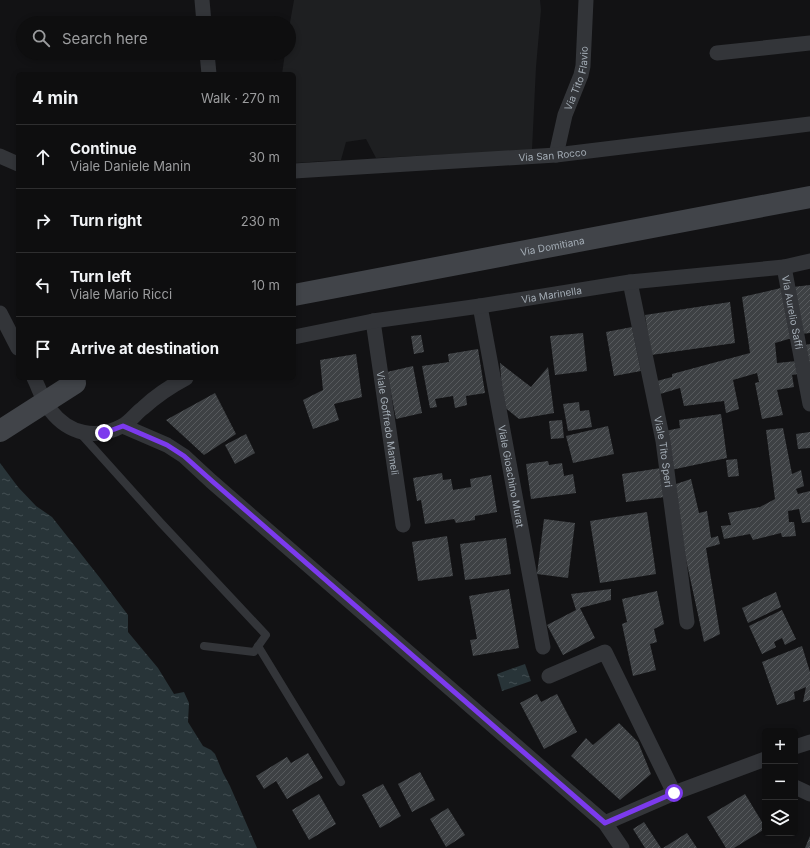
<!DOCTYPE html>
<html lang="en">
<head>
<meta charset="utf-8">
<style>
	body { margin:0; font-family:Inter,sans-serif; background:#1c1c1d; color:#f1f3f6 }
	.controls { position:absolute; right:12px; bottom:12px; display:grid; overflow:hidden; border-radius:6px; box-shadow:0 2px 6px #0003 }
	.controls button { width:36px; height:36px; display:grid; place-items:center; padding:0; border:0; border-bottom:1px solid #2e2e2f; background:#0e0e0f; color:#f1f3f6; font:20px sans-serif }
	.stop { position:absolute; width:12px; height:12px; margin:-9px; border:3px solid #7c3aed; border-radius:50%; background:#fff }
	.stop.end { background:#7c3aed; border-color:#fff; box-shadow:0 1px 4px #0008 }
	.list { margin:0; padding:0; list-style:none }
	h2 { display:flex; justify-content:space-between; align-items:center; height:52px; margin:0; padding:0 16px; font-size:17px }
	h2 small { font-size:13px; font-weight:400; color:#9b9c9e }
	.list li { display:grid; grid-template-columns:26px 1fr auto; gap:12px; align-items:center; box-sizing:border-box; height:64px; padding:0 16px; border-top:1px solid #2e2e2f }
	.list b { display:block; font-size:15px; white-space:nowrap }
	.list p { margin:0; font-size:13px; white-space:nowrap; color:#9b9c9e }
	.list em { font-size:13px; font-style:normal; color:#9b9c9e }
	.icon { flex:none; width:22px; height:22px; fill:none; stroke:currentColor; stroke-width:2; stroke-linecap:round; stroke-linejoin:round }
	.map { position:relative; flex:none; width:810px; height:848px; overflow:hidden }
	.search { position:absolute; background:#0e0e0f; box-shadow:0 2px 6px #0003; left:16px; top:16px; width:280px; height:44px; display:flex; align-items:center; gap:10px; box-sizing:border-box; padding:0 14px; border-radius:22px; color:#9b9c9e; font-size:15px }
	.panel { position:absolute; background:#0e0e0f; box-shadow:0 2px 6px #0003; left:16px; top:72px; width:280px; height:308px; border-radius:6px }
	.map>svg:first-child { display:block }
</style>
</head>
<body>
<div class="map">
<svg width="810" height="848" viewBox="0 0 810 848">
	<defs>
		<pattern id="water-ripples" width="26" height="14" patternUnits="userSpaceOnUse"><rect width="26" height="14" fill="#283438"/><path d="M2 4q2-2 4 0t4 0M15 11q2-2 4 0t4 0" fill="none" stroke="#444f53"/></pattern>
		<pattern id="building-hatch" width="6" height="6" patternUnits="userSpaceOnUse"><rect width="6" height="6" fill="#3e4144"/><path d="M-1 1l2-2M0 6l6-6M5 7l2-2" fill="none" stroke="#575a5d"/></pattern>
	</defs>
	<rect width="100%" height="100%" fill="#121214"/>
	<path fill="#1e1f21" d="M 294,0 L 540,0 L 541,10 L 536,67 L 532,150 L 376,158 L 366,139 L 346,142 L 341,160 L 294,163 L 294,74 L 282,74 L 285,53 L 289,53 L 289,28 Z"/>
	<g fill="url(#water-ripples)">
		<path d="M 0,463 L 18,487 L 36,506 L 52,517 L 100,578 L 128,615 L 128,632 L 158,668 L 174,694 L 184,692 L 189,703 L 188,722 L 203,746 L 211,750 L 215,754 L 223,773 L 230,786 L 257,848 L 0,848 Z"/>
		<path d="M 525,664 L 531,681 L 502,691 L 497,674 Z"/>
	</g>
	<g fill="url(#building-hatch)">
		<path d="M 810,285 L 810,333 L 801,334 L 793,287 Z"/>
		<path d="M 781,288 L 792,338 L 775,343 L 777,363 L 797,361 L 798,374 L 792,375 L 794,387 L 777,390 L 783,415 L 762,419 L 755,383 L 759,382 L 757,373 L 733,380 L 739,409 L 726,413 L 724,401 L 684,406 L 680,388 L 660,394 L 657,381 L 672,377 L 672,374 L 750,353 L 742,297 Z"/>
		<path d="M 730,302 L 735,343 L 651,355 L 645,315 Z"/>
		<path d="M 632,327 L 641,371 L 614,376 L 606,332 Z"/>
		<path d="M 583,333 L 587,371 L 555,375 L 550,336 Z"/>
		<path d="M 421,335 L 424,352 L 414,354 L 411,336 Z"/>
		<path d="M 810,344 L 810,386 L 801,346 Z"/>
		<path d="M 478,349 L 485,393 L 466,396 L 467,405 L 455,408 L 453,396 L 435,399 L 437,407 L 430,408 L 422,366 L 449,362 L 448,354 Z"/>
		<path d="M 356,354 L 362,397 L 334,404 L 339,420 L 313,429 L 303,400 L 323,390 L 320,360 Z"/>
		<path d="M 500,363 L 531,387 L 548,367 L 554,413 L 519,419 L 503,406 Z"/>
		<path d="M 413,366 L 422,413 L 396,419 L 387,372 Z"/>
		<path d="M 215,393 L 236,434 L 204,455 L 166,420 Z"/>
		<path d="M 579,402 L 580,411 L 589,410 L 592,427 L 568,431 L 563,404 Z"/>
		<path d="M 721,414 L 727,458 L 671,470 L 665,431 L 680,428 L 679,420 Z"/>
		<path d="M 562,420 L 564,438 L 551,439 L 549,421 Z"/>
		<path d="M 608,426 L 614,454 L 573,463 L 566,436 Z"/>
		<path d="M 783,428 L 792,474 L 801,470 L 804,486 L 796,489 L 798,494 L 810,491 L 810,522 L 802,523 L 799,509 L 788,511 L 789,522 L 794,522 L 796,536 L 782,537 L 781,533 L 753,540 L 750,534 L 724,539 L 721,526 L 731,525 L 728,513 L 760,507 L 775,499 L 766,430 Z"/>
		<path d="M 810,432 L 810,448 L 798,449 L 796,434 Z"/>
		<path d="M 246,434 L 255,453 L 235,464 L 225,445 Z"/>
		<path d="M 737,459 L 739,476 L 728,477 L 726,460 Z"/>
		<path d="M 548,461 L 549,465 L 562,463 L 564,476 L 573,474 L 576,493 L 531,499 L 526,464 Z"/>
		<path d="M 661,468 L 665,497 L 626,502 L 622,474 Z"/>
		<path d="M 442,473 L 443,480 L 451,479 L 453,490 L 471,487 L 470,479 L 491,475 L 497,512 L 475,516 L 475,520 L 456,523 L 454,519 L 425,524 L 421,500 L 417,501 L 413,478 Z"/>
		<path d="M 691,479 L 699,513 L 707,511 L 711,538 L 718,536 L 720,544 L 706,548 L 720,634 L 704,642 L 670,486 Z"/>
		<path d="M 647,512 L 656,574 L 600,583 L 590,521 Z"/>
		<path d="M 544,519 L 575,523 L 568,578 L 537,574 Z"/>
		<path d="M 447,536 L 453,576 L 418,581 L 412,542 Z"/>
		<path d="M 506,538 L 511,574 L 465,580 L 460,544 Z"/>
		<path d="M 509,589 L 519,648 L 473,656 L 470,640 L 477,639 L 469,596 Z"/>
		<path d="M 611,589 L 611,600 L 580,608 L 595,638 L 563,655 L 547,625 L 576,610 L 571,594 Z"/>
		<path d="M 657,591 L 664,624 L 654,629 L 657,642 L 650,644 L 656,670 L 633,676 L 622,624 L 627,622 L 622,599 Z"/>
		<path d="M 776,592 L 781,607 L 748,623 L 742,608 Z"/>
		<path d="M 782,610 L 796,639 L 785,645 L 782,638 L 774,642 L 776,647 L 762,654 L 749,626 Z"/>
		<path d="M 802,646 L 810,672 L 810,700 L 803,702 L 806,687 L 794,692 L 795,699 L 777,705 L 762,662 Z"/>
		<path d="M 537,694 L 541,702 L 557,694 L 577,732 L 544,749 L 520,703 Z"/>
		<path d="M 619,723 L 638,742 L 651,774 L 620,800 L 571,756 L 586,738 L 593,745 Z"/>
		<path d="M 308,753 L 323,778 L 287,799 L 276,781 L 264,789 L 256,776 L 287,757 L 291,763 Z"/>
		<path d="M 420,772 L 435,800 L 412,812 L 398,784 Z"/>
		<path d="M 383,784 L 401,816 L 380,828 L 362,795 Z"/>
		<path d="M 319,794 L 336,824 L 309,840 L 292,810 Z"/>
		<path d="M 745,794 L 765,827 L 765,829 L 734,848 L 726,848 L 707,817 Z"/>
		<path d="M 448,808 L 465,835 L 446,847 L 430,819 Z"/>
		<path d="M 644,822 L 661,848 L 645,848 L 633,829 Z"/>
		<path d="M 687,833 L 697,848 L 663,848 Z"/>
		<path d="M 810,836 L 810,848 L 805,848 Z"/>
	</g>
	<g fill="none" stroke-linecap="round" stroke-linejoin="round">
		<g stroke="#333539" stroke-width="8">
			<path d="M 80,433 L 161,523 L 266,635 L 254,652 L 204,646"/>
			<path d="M 258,646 L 341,782"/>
		</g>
		<g stroke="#333539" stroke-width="15">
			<path d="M 202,0 L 204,23"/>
			<path d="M 207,53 L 209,74"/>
			<path d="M 717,53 L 810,43"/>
			<path id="s1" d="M 556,155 L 565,115 L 581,75 L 583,66 L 586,0"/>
			<path d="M 0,156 L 18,164"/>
			<path id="s2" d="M 294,171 L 556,155 L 810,124"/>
			<path id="s3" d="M 784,267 L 810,404"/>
			<path id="s4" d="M 630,282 L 663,441 L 687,622"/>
			<path id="s5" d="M 480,306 L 543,647"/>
			<path d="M 0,313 L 18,348"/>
			<path id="s6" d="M 373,321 L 403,525"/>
			<path id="s7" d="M 294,337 L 373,321 L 480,306 L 630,282 L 784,267 L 810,261"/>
			<path d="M 34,378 C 39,388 43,402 51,411 C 69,434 96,440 122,426 C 130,422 136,413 143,408 C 157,395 169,387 186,378"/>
			<path d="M 123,426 L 167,445 L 184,456 L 211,481 L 605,823 L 622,848"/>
			<path d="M 549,676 L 605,652 L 674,793"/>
			<path d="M 795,747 L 810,742"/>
			<path d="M 795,787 L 810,794"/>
			<path d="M 605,823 L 674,793 L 765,759"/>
		</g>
		<path stroke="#414449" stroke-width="22" id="s8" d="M 294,295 L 810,197"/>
		<path stroke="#414449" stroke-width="22" d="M 0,431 L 75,383"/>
	</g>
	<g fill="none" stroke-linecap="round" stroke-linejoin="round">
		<path stroke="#7c3aed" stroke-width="5" d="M 104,433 L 123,426 L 167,445 L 184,456 L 212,481 L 605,823 L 674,793"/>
	</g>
	<g text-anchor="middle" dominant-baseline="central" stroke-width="4" stroke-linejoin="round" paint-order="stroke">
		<g font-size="10" fill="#a3acb5" stroke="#0d0d0f">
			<text stroke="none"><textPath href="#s1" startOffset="80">Via Tito Flavio</textPath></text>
			<text stroke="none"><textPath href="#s2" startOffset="259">Via San Rocco</textPath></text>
			<text stroke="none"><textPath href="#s8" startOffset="263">Via Domitiana</textPath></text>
			<text stroke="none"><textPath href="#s7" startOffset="261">Via Marinella</textPath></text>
			<text stroke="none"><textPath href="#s3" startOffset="46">Via Aurelio Saffi</textPath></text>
			<text stroke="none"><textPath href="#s6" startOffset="103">Viale Goffredo Mameli</textPath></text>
			<text stroke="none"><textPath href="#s4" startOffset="173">Viale Tito Speri</textPath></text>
			<text stroke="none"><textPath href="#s5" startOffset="173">Viale Gioachino Murat</textPath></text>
		</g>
	</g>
</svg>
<div class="controls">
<button>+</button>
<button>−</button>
<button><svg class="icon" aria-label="layers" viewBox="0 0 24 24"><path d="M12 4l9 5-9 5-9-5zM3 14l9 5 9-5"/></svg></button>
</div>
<div class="stop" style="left:674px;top:793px"></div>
<div class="stop end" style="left:104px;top:433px"></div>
<div class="search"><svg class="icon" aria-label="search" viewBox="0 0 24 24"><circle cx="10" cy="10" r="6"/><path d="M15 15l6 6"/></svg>Search here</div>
<section class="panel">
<h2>4 min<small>Walk · 270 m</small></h2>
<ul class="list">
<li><svg class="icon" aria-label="ahead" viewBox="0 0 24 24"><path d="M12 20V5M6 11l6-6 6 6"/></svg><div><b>Continue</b><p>Viale Daniele Manin</p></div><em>30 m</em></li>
<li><svg class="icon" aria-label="right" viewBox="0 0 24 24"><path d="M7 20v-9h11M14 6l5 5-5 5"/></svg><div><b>Turn right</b></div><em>230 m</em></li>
<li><svg class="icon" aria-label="left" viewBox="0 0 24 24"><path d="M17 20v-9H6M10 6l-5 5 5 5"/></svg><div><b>Turn left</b><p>Viale Mario Ricci</p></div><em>10 m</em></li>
<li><svg class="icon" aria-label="arrive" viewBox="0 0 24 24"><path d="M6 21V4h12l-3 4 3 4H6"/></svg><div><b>Arrive at destination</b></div></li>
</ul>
</section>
</div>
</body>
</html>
